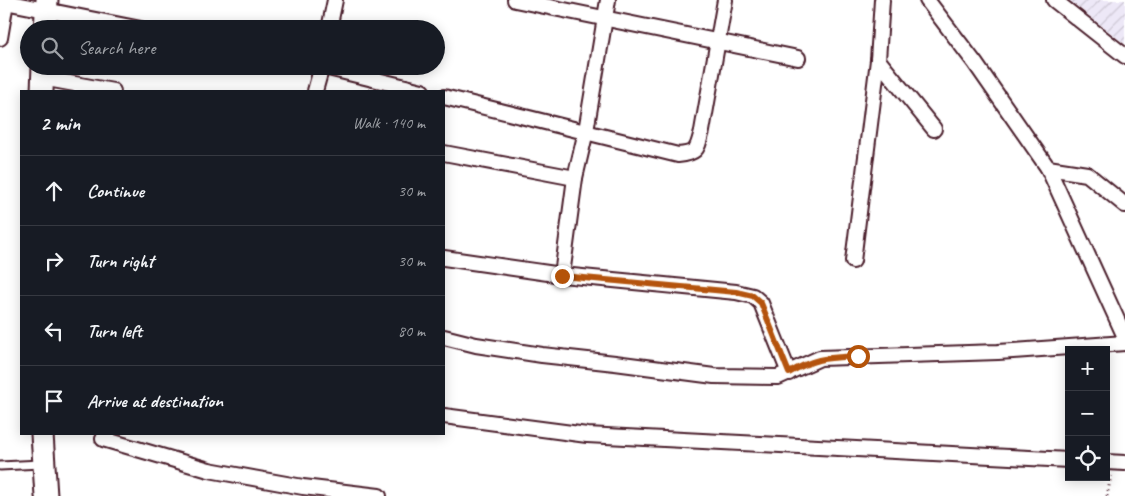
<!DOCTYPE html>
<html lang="en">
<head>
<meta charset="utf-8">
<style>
	body { margin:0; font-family:Caveat,sans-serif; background:#20242c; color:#f1f3f6 }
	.controls { position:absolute; right:15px; bottom:15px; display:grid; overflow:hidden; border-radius:0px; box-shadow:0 2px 12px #0003 }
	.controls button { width:45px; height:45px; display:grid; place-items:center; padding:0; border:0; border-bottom:1px solid #363941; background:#171b24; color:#f1f3f6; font:25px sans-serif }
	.stop { position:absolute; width:15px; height:15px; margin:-11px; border:4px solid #b45309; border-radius:50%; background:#fff }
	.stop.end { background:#b45309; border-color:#fff; box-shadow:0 1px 5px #0008 }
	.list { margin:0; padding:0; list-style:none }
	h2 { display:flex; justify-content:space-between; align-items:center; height:65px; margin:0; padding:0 20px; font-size:21px }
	h2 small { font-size:16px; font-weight:400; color:#9ea1a6 }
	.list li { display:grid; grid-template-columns:32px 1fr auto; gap:15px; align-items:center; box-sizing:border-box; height:70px; padding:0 20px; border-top:1px solid #363941 }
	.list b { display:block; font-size:19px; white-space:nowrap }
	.list em { font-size:16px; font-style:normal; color:#9ea1a6 }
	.icon { flex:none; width:28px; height:28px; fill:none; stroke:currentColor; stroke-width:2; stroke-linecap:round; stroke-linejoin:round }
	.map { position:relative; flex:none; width:1125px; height:496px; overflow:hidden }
	.search { position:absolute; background:#171b24; box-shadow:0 2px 12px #0003; left:20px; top:20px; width:425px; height:55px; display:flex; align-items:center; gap:12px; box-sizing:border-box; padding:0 18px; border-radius:28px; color:#9ea1a6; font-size:19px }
	.panel { position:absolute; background:#171b24; box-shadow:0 2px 12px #0003; left:20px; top:90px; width:425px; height:345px; border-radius:0px }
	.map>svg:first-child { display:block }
</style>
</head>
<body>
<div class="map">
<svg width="1125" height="496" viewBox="0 0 1125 496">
	<defs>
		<pattern id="industrial-furrows" width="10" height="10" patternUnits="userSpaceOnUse" patternTransform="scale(1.25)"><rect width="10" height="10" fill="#ede8f7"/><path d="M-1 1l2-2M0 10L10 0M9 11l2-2" fill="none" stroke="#cdc7d4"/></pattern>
	</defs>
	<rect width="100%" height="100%" fill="#fff"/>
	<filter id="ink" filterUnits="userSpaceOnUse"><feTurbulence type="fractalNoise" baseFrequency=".02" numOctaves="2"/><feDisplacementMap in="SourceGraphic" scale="10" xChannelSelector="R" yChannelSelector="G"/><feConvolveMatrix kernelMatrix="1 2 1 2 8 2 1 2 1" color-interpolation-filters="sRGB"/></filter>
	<g filter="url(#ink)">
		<path fill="url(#industrial-furrows)" d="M 1069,0 L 1125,0 L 1125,44 Z"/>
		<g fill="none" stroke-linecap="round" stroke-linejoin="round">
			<defs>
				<path id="lane" d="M 0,466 L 41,464"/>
				<g id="street">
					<path d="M 515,0 L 798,58"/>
					<path d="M 927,0 L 975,63 L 1048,168 L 1125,337"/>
					<path d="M 1054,0 L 1125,56"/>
					<path d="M 0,1 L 141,29"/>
					<path d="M 329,29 L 335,0"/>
					<path d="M 0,38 L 6,2"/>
					<path d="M 878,60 L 934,129"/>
					<path d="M 320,66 L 422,91"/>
					<path d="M 42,78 L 113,91"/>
					<path d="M 315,91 L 322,66"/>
					<path d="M 444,97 L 678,155 C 698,153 697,149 702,131 L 725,0"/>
					<path d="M 444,153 L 575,178"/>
					<path d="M 1048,168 L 1087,174 L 1125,205"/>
					<path d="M 444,258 L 562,275 L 736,292 L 753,296 L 761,303 L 789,373"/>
					<path d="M 853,261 L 878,60 L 882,0"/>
					<path d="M 562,275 L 575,178 L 586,131 L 608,0"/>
					<path d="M 444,337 L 476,345 L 542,355 L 615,363 L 714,376 L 778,377 L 820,358 L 998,352 L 1125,343"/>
					<path d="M 444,416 L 587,435 L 1069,460"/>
					<path d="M 103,439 L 209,470 L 303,487 L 379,496"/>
					<path d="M 1106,462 L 1125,463"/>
				</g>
				<g id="primary">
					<path d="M 45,29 L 47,0"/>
					<path d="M 42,91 L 43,66"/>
					<path d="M 42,434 L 46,496"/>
				</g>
			</defs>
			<use href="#lane" stroke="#4a1f2b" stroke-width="11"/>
			<use href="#street" stroke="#4a1f2b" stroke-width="18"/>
			<use href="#primary" stroke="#4a1f2b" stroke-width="25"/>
			<path stroke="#4a1f2b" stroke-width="3" stroke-dasharray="1 4" stroke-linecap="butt" d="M 1107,496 L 1111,476"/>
			<use href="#lane" stroke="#fff" stroke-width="7"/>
			<use href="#street" stroke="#fff" stroke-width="14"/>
			<use href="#primary" stroke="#fff" stroke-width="21"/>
		</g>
	</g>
	<g fill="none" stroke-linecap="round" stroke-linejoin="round" filter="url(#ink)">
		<path stroke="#b45309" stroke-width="6" d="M 562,276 L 736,292 L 753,296 L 761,303 L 789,373 C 816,357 828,358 858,356"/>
	</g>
</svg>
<div class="controls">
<button>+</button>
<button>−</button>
<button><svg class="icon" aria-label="locate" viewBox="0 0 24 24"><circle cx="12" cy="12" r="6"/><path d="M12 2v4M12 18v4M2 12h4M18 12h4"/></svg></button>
</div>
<div class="stop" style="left:858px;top:356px"></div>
<div class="stop end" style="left:562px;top:276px"></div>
<div class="search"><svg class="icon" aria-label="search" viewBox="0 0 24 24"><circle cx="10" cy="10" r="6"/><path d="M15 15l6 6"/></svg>Search here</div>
<section class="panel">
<h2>2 min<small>Walk · 140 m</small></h2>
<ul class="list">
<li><svg class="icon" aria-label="ahead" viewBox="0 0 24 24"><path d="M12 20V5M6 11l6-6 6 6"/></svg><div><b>Continue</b></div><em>30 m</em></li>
<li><svg class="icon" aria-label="right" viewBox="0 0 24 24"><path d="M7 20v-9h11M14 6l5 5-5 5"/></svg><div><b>Turn right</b></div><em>30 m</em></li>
<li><svg class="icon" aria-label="left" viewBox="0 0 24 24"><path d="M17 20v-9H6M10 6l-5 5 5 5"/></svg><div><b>Turn left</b></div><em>80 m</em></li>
<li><svg class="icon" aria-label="arrive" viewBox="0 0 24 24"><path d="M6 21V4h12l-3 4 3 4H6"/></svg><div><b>Arrive at destination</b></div></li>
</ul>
</section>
</div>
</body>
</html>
